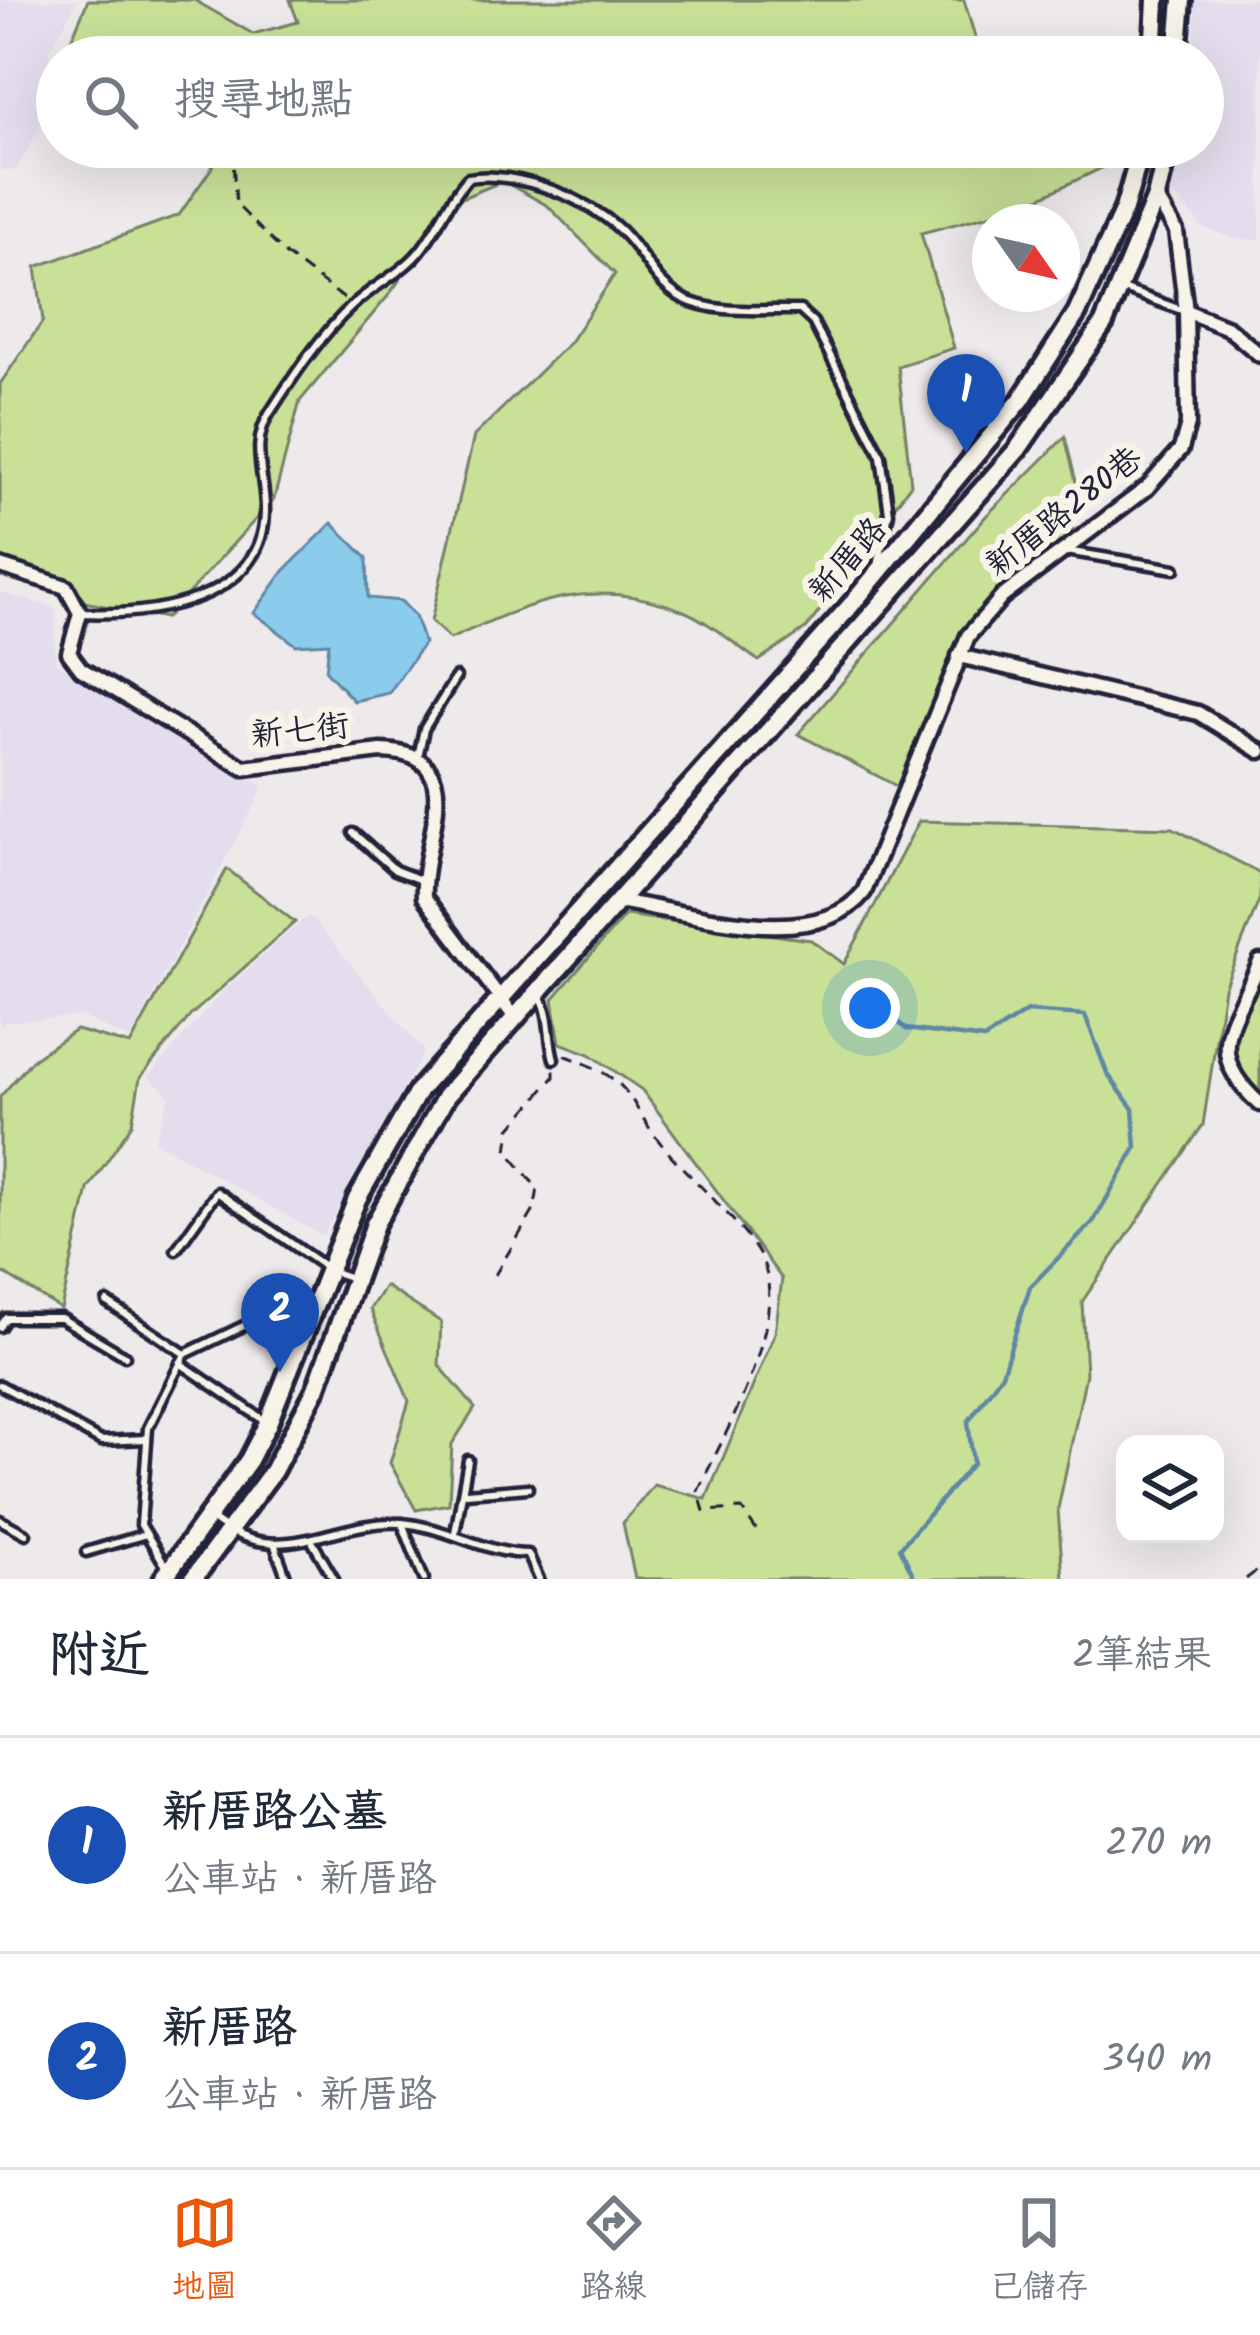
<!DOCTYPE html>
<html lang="zh-TW">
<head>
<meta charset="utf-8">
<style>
	body { margin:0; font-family:Kalam,"LXGW WenKai TC",sans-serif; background:#f6f6f7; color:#1f2937 }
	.controls { position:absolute; right:36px; bottom:36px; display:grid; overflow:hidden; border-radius:24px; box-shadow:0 12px 48px #0002 }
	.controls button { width:108px; height:108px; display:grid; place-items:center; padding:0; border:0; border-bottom:3px solid #e0e1e3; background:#fff; color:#1f2937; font:60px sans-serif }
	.compass { position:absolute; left:972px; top:204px; width:108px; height:108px; border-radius:50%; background:#fff; box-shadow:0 12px 48px #0002; rotate:124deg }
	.you { position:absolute; left:870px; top:1008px; width:42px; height:42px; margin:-30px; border:9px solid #fff; border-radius:50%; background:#1a73e8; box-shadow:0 0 0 18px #1a73e833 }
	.badge { display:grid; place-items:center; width:78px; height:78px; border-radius:50%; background:#ea580c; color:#fff; font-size:39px; font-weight:700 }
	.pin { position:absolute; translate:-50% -99px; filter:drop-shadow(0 3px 6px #0008) }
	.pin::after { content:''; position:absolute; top:63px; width:42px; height:36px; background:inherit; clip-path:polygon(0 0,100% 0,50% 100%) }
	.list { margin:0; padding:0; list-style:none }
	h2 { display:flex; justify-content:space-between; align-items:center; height:156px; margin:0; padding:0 48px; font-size:51px }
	h2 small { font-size:39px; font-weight:400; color:#747a83 }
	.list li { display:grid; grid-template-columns:78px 1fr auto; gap:36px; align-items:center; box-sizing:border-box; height:216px; padding:0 48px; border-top:3px solid #e0e1e3 }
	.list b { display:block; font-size:45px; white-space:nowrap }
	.list p { margin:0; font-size:39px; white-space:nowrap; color:#747a83 }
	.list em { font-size:39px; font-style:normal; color:#747a83 }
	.icon { flex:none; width:66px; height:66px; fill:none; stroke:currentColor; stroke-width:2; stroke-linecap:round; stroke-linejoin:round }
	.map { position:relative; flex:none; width:1260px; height:1579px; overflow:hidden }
	.search { position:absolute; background:#fff; box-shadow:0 12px 48px #0002; left:36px; right:36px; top:36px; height:132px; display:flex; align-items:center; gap:30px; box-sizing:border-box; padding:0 42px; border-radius:66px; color:#747a83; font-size:45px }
	.sheet { height:588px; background:#fff }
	nav { display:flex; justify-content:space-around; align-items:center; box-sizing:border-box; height:168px; border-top:3px solid #e0e1e3; background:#fff; font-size:33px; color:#747a83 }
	nav a { display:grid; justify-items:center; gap:6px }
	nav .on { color:#ea580c }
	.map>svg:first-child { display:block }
</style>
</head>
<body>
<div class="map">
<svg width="1260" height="1579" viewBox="0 0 1260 1579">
	<rect width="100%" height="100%" fill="#eee9ea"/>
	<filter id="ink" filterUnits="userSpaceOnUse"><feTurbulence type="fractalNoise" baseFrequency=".00833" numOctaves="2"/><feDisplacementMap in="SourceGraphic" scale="24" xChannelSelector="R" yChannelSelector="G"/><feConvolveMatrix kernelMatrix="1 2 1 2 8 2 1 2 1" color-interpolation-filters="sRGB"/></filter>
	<g filter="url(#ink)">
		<g fill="#e4dded">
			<path d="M 0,0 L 78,0 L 49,51 L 45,118 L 16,170 L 0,170 Z"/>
			<path d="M 1195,0 L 1260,0 L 1260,240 L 1232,238 L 1203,227 L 1171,192 L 1179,147 L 1203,147 L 1203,57 L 1194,57 Z"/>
			<path d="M 0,592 L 55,608 L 55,662 L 264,787 L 130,1039 L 81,1016 L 6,1022 L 0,1028 Z"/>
			<path d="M 309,915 L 424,1051 L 323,1236 L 154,1141 L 170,1096 L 148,1077 L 220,994 Z"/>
		</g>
		<g fill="#c8e197" stroke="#758269" stroke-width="3">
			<path d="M 88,0 L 194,0 L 253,34 L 298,22 L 290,0 L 964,0 L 981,57 L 64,57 Z"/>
			<path d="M 210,147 L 1102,147 L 1116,161 L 1020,207 L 921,233 L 954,348 L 898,366 L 911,484 L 807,628 L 759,661 C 735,645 708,620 681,610 C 590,576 534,601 450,639 L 431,621 L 474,436 L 570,342 L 615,274 L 548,206 L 503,181 L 457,200 L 388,296 L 300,401 L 274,499 L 166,618 L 74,600 L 12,564 L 0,569 L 0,384 L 43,321 L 36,267 L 179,215 L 215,163 Z"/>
			<path d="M 1065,437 L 1081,502 L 1068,542 L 963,640 L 902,789 L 798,734 L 986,516 Z"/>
			<path d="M 919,821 L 1173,828 L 1260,873 L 1260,898 L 1224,988 L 1203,1125 L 1082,1302 L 1086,1374 L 1058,1509 L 1063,1579 L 635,1579 L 623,1523 L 654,1485 L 706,1499 L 775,1333 L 782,1279 L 642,1090 L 590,1054 L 560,1043 L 553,999 L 625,915 L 811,940 L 844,964 Z"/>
			<path d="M 227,869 L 295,922 L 190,1016 L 140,1078 L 132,1124 L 88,1189 L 61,1309 L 0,1271 L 0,1097 L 33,1059 L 76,1030 L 130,1045 Z"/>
			<path d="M 1260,963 L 1260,1102 L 1226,1061 L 1234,1013 Z"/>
			<path d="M 385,1286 L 441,1322 L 439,1365 L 475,1408 L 452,1444 L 449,1504 L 416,1510 L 390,1463 L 409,1401 L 370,1309 Z"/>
		</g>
		<path fill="#8bcbec" stroke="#6187a5" stroke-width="3" d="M 332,523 L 367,558 L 368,598 L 401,601 L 415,616 L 424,643 L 389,693 L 354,701 L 326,671 L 329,643 L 296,645 L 254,613 L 284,571 Z"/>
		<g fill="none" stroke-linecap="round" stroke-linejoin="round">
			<path stroke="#6187a5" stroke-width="4.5" d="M 860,989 L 906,1029 L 984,1039 L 1027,1011 L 1085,1015 L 1107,1073 L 1133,1109 L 1136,1148 L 1093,1222 L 1030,1287 L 1002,1374 L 968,1422 L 973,1463 L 900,1548 L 915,1579"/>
			<defs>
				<g id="lane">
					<path d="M 1123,289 L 1184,311"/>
					<path d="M 1066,551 L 1175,569"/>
					<path d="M 80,613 C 151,616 263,602 265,512 C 266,477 249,446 269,414 C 292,378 321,334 353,305 C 375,284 405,272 423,247 C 440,224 449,199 468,178 C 515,169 595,200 627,237 C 646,258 655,283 682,298 C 714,315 764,309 800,310 L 813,322 L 881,456 L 889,513 L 879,561"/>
					<path d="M 418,757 L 424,729 L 456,677"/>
					<path d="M 353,833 L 395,870 L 423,881"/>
					<path d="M 538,992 C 552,1014 547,1035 554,1059"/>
					<path d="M 176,1250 L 217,1192 L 331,1271 L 352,1278"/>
					<path d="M 107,1302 L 185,1354"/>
					<path d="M 0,1327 L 6,1318 L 61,1318 L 125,1356"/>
					<path d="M 185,1354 L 256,1320 L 298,1346"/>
					<path d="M 180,1363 L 265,1421"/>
					<path d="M 0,1385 L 101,1441 L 147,1439"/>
					<path d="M 466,1493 L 528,1488"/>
					<path d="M 212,1519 C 280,1572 333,1519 401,1523 C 445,1526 486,1554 528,1554 L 539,1579"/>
					<path d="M 0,1520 L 26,1534"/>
					<path d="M 402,1523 L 424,1579"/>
					<path d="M 455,1533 L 468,1460"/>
					<path d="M 274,1543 L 287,1579"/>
					<path d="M 313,1543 L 334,1579"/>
					<path d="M 86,1552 L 143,1535"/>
					<path d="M 167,1568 L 141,1525 L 148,1428 L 185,1354"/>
				</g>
				<g id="street">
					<path d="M 1186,311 L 1228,328 L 1260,355"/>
					<path d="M 0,566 L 66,587 L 80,613 L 69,653 L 81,669 L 244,768 L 381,751 C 475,753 420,842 424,897 L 513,1015"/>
					<path d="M 959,656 L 1198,713 L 1260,751"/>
					<path d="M 617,901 C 686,911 815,955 864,892 L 968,636 L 1002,597 L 1147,488 L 1181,449 L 1188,424 L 1186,311 L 1176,231 L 1156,197"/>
					<path d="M 1260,962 C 1236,1021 1199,1050 1260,1104"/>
				</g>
				<g id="secondary">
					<path d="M 1153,57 L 1156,0"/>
					<path d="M 1177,57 L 1182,0"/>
					<path d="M 163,1579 L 249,1460 L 268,1423 L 357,1199 L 419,1090 L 851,605 L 1021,400 L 1077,313 L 1124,209 L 1142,147"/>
					<path d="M 193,1579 L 273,1471 L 316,1389 L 375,1224 L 446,1096 L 1018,449 L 1104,323 L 1156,197 L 1168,147"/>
				</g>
			</defs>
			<use href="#lane" stroke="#22223b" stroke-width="15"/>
			<use href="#street" stroke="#22223b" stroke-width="21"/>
			<use href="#secondary" stroke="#22223b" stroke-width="26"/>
			<g stroke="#22223b" stroke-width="3" stroke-dasharray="12 9" stroke-linecap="butt">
				<path d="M 232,147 L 236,204 L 286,255 L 346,300"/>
				<path d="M 564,1055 C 643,1085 620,1096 668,1152 C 694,1182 741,1222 760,1256 C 793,1317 724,1434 698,1491 L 704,1511 L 742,1509 L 756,1530"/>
				<path d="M 495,1275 L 534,1210 L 538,1189 L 507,1151 L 510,1129 L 554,1077 L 554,1067"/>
				<path d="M 1246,1579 L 1260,1568"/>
			</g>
			<use href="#lane" stroke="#f7f3e8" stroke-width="6"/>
			<use href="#street" stroke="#f7f3e8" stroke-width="12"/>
			<use href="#secondary" stroke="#f7f3e8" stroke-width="16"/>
		</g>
	</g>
	<g text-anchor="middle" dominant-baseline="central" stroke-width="12" stroke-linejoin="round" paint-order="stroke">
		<g font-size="33" fill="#22223b" stroke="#f7f3e8">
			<text transform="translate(1065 513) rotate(-38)">新厝路280巷</text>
			<text transform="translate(849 561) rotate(-49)">新厝路</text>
			<text transform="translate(300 732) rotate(-6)">新七街</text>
		</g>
	</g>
</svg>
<div class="controls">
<button><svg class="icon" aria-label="layers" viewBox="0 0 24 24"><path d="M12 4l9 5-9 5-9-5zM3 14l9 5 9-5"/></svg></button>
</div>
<svg class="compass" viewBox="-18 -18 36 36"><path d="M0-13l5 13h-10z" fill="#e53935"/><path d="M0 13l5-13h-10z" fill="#747a83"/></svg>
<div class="you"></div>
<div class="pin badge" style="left:966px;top:453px;background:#1a4fb4">1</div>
<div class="pin badge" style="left:280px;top:1372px;background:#1a4fb4">2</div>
<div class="search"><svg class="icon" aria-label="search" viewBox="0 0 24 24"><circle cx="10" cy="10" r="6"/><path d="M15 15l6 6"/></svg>搜尋地點</div>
</div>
<section class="sheet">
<h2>附近<small>2筆結果</small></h2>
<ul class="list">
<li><span class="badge" style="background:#1a4fb4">1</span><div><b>新厝路公墓</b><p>公車站 · 新厝路</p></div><em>270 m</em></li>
<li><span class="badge" style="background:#1a4fb4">2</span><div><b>新厝路</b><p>公車站 · 新厝路</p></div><em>340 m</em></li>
</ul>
</section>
<nav>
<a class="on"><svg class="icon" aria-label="map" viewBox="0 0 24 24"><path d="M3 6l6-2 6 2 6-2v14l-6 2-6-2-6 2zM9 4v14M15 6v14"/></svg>地圖</a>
<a><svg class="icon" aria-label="directions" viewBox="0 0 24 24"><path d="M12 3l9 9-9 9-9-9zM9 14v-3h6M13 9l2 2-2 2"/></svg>路線</a>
<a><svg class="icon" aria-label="saved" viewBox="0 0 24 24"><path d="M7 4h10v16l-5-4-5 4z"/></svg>已儲存</a>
</nav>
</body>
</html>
